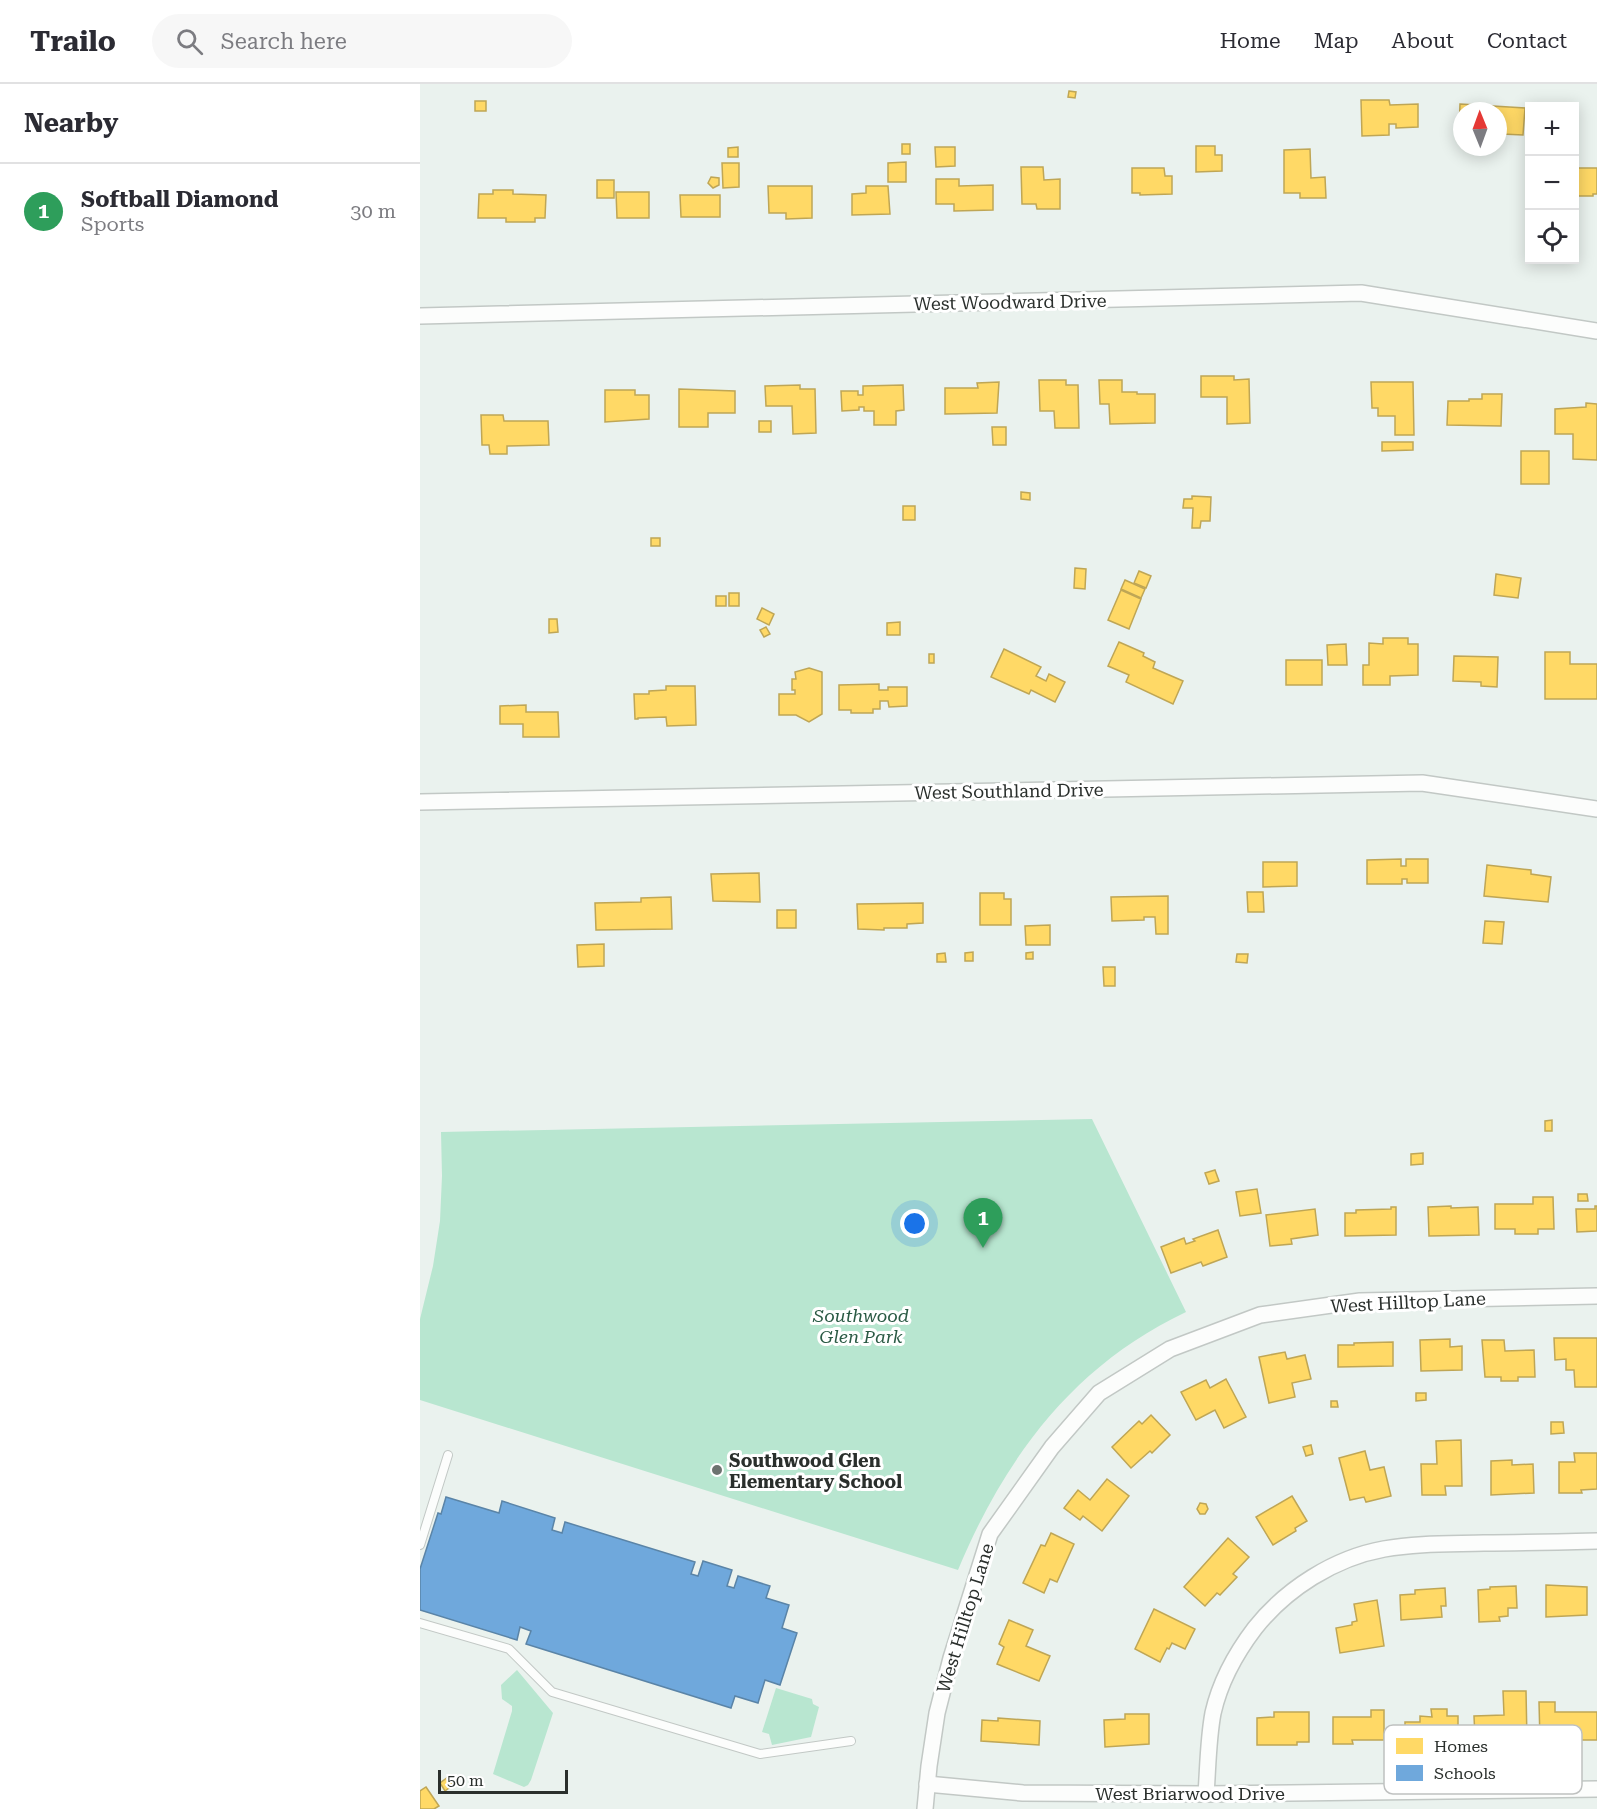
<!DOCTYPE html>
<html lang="en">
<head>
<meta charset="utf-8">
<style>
	body { margin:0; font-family:"Roboto Serif",serif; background:#f7f7f7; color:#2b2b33 }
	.controls { position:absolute; right:18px; top:18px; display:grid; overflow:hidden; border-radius:0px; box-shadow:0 3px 15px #0003 }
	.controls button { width:54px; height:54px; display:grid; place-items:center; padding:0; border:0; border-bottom:2px solid #e1e1e2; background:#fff; color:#2b2b33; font:30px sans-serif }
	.compass { position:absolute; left:1033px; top:18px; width:54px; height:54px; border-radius:50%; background:#fff; box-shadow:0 3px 15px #0003; rotate:359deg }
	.scale { position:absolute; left:18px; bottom:15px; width:130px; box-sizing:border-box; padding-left:6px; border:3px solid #2a2f2c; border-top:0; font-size:16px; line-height:21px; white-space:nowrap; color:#2a2f2c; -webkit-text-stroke:4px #fff; paint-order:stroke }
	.you { position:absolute; left:495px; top:1140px; width:21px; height:21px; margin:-15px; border:4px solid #fff; border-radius:50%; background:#1a73e8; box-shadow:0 0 0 9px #1a73e833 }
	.badge { display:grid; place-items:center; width:39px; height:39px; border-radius:50%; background:#6d7370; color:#fff; font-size:20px; font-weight:700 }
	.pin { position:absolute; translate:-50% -50px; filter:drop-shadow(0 2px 3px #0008) }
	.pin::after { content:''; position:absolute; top:32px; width:21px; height:18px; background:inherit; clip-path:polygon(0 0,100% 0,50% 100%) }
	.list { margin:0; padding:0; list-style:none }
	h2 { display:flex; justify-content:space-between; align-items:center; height:78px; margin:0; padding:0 24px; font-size:26px }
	h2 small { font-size:20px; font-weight:400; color:#7c7c81 }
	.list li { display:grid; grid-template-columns:39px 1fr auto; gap:18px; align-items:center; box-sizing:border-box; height:96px; padding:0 24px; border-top:2px solid #e1e1e2 }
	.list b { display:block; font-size:22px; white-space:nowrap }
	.list p { margin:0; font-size:20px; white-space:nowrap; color:#7c7c81 }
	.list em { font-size:20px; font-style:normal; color:#7c7c81 }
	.icon { flex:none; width:33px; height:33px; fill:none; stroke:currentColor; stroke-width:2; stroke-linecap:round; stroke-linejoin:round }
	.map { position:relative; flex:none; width:1177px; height:1725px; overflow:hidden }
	header { display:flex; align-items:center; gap:36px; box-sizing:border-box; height:84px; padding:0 30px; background:#fff; border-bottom:2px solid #e1e1e2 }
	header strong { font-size:28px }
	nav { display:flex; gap:33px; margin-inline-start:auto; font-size:21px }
	.search { width:420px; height:54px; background:#f7f7f7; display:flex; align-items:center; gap:15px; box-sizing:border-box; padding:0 21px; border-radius:33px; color:#7c7c81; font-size:22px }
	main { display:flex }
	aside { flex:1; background:#fff }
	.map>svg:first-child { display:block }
</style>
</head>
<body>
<header>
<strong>Trailo</strong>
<div class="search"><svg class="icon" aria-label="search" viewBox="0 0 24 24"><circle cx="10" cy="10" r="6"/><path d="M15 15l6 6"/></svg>Search here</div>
<nav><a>Home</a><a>Map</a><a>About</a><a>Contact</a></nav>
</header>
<main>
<aside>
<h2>Nearby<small></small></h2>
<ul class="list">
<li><span class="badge" style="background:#2e9e5b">1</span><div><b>Softball Diamond</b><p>Sports</p></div><em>30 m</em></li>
</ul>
</aside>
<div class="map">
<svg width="1177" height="1725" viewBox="0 0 1177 1725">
	<rect width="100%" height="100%" fill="#eaf2ee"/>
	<g fill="#b8e6d0">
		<path d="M 672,1035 L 766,1228 C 654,1281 585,1373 538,1486 L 0,1316 L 0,1235 L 13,1182 L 20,1137 L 22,1092 L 21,1048 Z"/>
		<path d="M 97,1586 L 133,1629 L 111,1696 L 108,1701 L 104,1703 L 73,1690 L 92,1627 L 92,1622 L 82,1615 L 81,1601 Z"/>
		<path d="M 356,1604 L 392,1615 L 393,1620 L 399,1623 L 391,1653 L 352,1661 L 349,1650 L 342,1648 Z"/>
	</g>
	<g fill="#ffd966" stroke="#bfa655" stroke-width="1.5">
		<path d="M 649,7 L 656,8 L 655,14 L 648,13 Z"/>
		<path d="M 941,16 L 969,16 L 970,21 L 998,20 L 998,43 L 976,44 L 976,40 L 969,40 L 969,51 L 942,52 Z"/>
		<rect x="55" y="17" width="11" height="10"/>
		<path d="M 1040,20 L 1105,24 L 1103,51 L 1082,50 L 1082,48 L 1078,48 L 1078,27 L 1042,27 L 1042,49 L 1039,49 Z"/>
		<rect x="482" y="60" width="8" height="10"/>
		<path d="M 776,62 L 795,62 L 795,71 L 802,71 L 802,87 L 776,88 Z"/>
		<path d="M 318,63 L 318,73 L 308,73 L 308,64 Z"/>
		<path d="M 515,63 L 535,63 L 535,82 L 516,83 Z"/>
		<path d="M 890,65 L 891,94 L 905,93 L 906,114 L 880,114 L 880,109 L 864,109 L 864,66 Z"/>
		<path d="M 486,78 L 486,98 L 468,98 L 468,79 Z"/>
		<path d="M 302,79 L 319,79 L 319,103 L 303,104 Z"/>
		<path d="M 601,83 L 623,83 L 624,96 L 640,95 L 640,125 L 617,125 L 616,120 L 602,120 Z"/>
		<path d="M 712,84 L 744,84 L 745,92 L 752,92 L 752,110 L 720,111 L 720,109 L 712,109 Z"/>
		<path d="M 1154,84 L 1177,84 L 1177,110 L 1173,110 L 1173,112 L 1154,112 Z"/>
		<path d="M 291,93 L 299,94 L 299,101 L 293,104 L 288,99 Z"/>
		<path d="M 516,95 L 539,95 L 539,102 L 573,101 L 573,126 L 534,127 L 534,120 L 516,120 Z"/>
		<rect x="177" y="96" width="17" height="18"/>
		<path d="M 348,102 L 392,102 L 392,134 L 366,135 L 366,129 L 349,129 Z"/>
		<path d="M 446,102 L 468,102 L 470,130 L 432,131 L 432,110 L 446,109 Z"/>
		<path d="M 73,106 L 93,106 L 93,110 L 126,111 L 125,134 L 115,134 L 115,138 L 86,138 L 86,134 L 58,134 L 59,110 L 73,110 Z"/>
		<path d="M 196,108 L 229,108 L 229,134 L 197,134 Z"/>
		<path d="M 260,111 L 300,111 L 300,133 L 261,133 Z"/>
		<path d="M 781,292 L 814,292 L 814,296 L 829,295 L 830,339 L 807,340 L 807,313 L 781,313 Z"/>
		<path d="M 619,296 L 646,296 L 646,301 L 658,301 L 659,344 L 635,344 L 634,327 L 620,327 Z"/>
		<path d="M 679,296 L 702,296 L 702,308 L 717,308 L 717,310 L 735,310 L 735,339 L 690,340 L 689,320 L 680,320 Z"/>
		<path d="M 579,298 L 577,329 L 525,330 L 525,304 L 558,304 L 557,299 Z"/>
		<path d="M 951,298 L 993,298 L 994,351 L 975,351 L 975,332 L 958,332 L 958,324 L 952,324 Z"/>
		<path d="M 380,301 L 380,305 L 395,305 L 396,349 L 373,350 L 372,322 L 346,322 L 345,302 Z"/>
		<path d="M 483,301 L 484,326 L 476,327 L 476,341 L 454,341 L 454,327 L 444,327 L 444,323 L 439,323 L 439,326 L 422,327 L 421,307 L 438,307 L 438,311 L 443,311 L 443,302 Z"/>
		<path d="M 259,305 L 315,307 L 315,329 L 288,329 L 288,343 L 259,343 Z"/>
		<path d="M 185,306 L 215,306 L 215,311 L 229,311 L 229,335 L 185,338 Z"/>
		<path d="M 1062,310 L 1082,310 L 1081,342 L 1027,341 L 1028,317 L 1049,317 L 1049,315 L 1062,315 Z"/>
		<path d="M 1166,319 L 1177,320 L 1177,376 L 1153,375 L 1153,350 L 1135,350 L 1135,325 L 1166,323 Z"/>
		<path d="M 61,331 L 83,331 L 84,337 L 128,337 L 129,361 L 87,362 L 87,370 L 70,370 L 69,361 L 62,361 Z"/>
		<rect x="339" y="337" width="12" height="11"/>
		<path d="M 572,343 L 586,343 L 586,361 L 573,361 Z"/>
		<path d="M 962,358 L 993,358 L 993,366 L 962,367 Z"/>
		<rect x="1101" y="367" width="28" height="33"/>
		<path d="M 601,408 L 610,409 L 610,416 L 601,415 Z"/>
		<path d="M 772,412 L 791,413 L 790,437 L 781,437 L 780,444 L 772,444 L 773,424 L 763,424 L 764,415 L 772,415 Z"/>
		<rect x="483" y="422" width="12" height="14"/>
		<rect x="231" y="454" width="9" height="8"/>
		<path d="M 655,484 L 666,485 L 665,505 L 654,504 Z"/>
		<path d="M 719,487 L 731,492 L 726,504 L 714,499 Z"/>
		<path d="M 1076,490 L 1101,494 L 1098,514 L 1074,511 Z"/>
		<path d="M 705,496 L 725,505 L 721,514 L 701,505 Z"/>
		<path d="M 701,506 L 721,515 L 709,545 L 688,536 Z"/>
		<rect x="309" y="509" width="10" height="13"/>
		<rect x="296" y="512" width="10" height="10"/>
		<path d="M 342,524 L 354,530 L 349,541 L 337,535 Z"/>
		<path d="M 129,535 L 137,535 L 138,548 L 129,549 Z"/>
		<path d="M 480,538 L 480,551 L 467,551 L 467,539 Z"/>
		<path d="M 346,543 L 350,550 L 344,553 L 340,546 Z"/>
		<path d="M 963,554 L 988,554 L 988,560 L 998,560 L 998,591 L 970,592 L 970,601 L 943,601 L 943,581 L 949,581 L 949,559 L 963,560 Z"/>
		<path d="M 699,558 L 724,569 L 723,572 L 735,578 L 733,584 L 763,597 L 753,620 L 706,598 L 709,591 L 688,582 Z"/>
		<path d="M 926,560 L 927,581 L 908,581 L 907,561 Z"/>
		<path d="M 584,565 L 621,583 L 616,592 L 626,597 L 629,590 L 645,598 L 635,618 L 611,606 L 609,610 L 571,593 Z"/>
		<path d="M 1125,568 L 1150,568 L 1150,580 L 1177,580 L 1177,615 L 1125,615 Z"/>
		<rect x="509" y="570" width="5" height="9"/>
		<path d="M 1034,572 L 1078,573 L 1077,603 L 1061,602 L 1061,598 L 1033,597 Z"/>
		<rect x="866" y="576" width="36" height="25"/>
		<path d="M 389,584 L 402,588 L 402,630 L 389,638 L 376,631 L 359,631 L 359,610 L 375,610 L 375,606 L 372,606 L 372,595 L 376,595 L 375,588 Z"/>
		<path d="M 459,600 L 459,606 L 468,606 L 468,603 L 487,603 L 487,622 L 469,623 L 468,617 L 460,617 L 460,625 L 453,625 L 453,629 L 431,629 L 431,626 L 419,626 L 419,601 Z"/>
		<path d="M 246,602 L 275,602 L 276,641 L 247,642 L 246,633 L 218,634 L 218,635 L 215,635 L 214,610 L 229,610 L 229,607 L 246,606 Z"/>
		<path d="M 106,621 L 106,628 L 138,628 L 139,653 L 103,653 L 103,640 L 80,640 L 80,622 Z"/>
		<path d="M 981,775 L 981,782 L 986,782 L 986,775 L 1008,775 L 1008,799 L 987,799 L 987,795 L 982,795 L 982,800 L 947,800 L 947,776 Z"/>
		<path d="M 843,778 L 877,778 L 877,802 L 843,803 Z"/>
		<path d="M 1067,781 L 1111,786 L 1111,790 L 1131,793 L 1128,818 L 1064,812 Z"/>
		<path d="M 339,789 L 340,818 L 293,817 L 291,790 Z"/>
		<path d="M 827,808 L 843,808 L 844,828 L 828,828 Z"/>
		<path d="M 560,809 L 584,809 L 584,815 L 591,815 L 591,841 L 560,841 Z"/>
		<path d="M 748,812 L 748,850 L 736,850 L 735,833 L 724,833 L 724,836 L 692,837 L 691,813 Z"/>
		<path d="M 251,813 L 252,845 L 176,846 L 175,819 L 221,818 L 221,814 Z"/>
		<path d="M 503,819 L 503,839 L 487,840 L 487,844 L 464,844 L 464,846 L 438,845 L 437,820 Z"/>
		<rect x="357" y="826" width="19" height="18"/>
		<path d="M 1065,837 L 1084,838 L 1082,860 L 1063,859 Z"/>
		<path d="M 630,841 L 630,861 L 606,861 L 605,842 Z"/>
		<path d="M 184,860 L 184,882 L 158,883 L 157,861 Z"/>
		<path d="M 553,868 L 553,877 L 545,877 L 545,869 Z"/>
		<path d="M 613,868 L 613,875 L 606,875 L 606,869 Z"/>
		<path d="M 525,869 L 526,878 L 517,878 L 517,870 Z"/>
		<path d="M 817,870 L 828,870 L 827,879 L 816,878 Z"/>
		<path d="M 683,883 L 695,883 L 695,902 L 684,902 Z"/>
		<path d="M 1132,1036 L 1132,1047 L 1125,1047 L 1125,1037 Z"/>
		<path d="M 1003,1069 L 1003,1080 L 991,1081 L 991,1070 Z"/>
		<path d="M 795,1086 L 799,1097 L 789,1100 L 785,1089 Z"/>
		<path d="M 837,1105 L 841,1129 L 820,1132 L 816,1108 Z"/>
		<path d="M 1158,1110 L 1167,1110 L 1168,1117 L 1158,1117 Z"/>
		<path d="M 1113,1113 L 1133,1113 L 1134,1145 L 1118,1145 L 1118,1150 L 1095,1150 L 1095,1145 L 1075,1145 L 1075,1120 L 1113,1120 Z"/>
		<path d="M 1031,1122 L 1031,1124 L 1058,1123 L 1059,1151 L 1009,1152 L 1008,1123 Z"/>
		<path d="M 1175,1122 L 1177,1122 L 1177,1147 L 1157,1148 L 1156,1125 L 1175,1125 Z"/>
		<path d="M 971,1123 L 976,1123 L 976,1151 L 925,1152 L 925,1129 L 936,1129 L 936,1126 L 971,1125 Z"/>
		<path d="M 895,1125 L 898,1151 L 871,1155 L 872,1160 L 850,1162 L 846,1131 Z"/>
		<path d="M 798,1146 L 807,1173 L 783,1182 L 781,1178 L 751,1189 L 741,1163 L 764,1154 L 766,1160 L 775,1157 L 773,1155 Z"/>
		<path d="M 1134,1254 L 1177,1254 L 1177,1303 L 1155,1303 L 1154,1286 L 1146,1286 L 1146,1275 L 1135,1276 Z"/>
		<path d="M 1030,1255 L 1030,1263 L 1042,1262 L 1042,1286 L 1001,1287 L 1000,1256 Z"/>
		<path d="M 1062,1256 L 1084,1256 L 1085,1267 L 1114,1266 L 1115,1293 L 1098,1293 L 1098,1297 L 1081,1297 L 1081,1293 L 1065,1293 Z"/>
		<path d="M 973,1258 L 973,1282 L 918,1283 L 918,1261 L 934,1261 L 934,1259 Z"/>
		<path d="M 865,1268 L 867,1275 L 885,1271 L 891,1295 L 872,1299 L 875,1313 L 849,1319 L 839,1273 Z"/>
		<path d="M 806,1295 L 826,1333 L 804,1344 L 795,1326 L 776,1336 L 761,1308 L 786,1296 L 790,1304 Z"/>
		<path d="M 996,1309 L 1006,1309 L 1006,1316 L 996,1317 Z"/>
		<path d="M 911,1317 L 917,1317 L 918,1323 L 911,1323 Z"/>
		<path d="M 731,1331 L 750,1351 L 732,1369 L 730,1367 L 711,1384 L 692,1363 L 719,1337 L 722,1340 Z"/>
		<path d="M 1131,1338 L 1143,1338 L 1144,1349 L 1131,1350 Z"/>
		<path d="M 1041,1356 L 1042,1402 L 1025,1402 L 1026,1411 L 1002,1411 L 1001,1380 L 1017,1380 L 1016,1357 Z"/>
		<path d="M 891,1361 L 893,1370 L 886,1372 L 883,1363 Z"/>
		<path d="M 945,1367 L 950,1386 L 964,1383 L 971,1412 L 946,1418 L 944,1413 L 930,1416 L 919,1374 Z"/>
		<path d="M 1154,1369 L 1177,1369 L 1177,1405 L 1161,1406 L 1162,1409 L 1139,1409 L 1139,1378 L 1155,1378 Z"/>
		<path d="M 1092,1376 L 1092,1381 L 1113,1380 L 1114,1409 L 1071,1411 L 1071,1377 Z"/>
		<path d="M 687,1395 L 709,1412 L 682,1447 L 663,1432 L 660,1436 L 644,1424 L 658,1406 L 670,1416 Z"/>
		<path d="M 872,1412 L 887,1437 L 875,1444 L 876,1447 L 853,1461 L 836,1433 Z"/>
		<path d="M 780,1419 L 786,1420 L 788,1425 L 785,1430 L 780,1430 L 777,1425 Z"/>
		<path d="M 631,1449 L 654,1460 L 637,1498 L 630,1495 L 624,1509 L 603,1499 L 621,1461 L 625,1462 Z"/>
		<path d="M 808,1454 L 829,1473 L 813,1490 L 817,1493 L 800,1511 L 797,1509 L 785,1522 L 764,1503 Z"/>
		<path d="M 1126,1501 L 1167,1503 L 1167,1531 L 1126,1533 Z"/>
		<path d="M 1096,1502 L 1097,1524 L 1088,1524 L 1088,1532 L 1079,1533 L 1080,1537 L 1059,1538 L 1058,1506 L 1070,1505 L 1070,1503 Z"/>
		<path d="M 1025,1504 L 1026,1522 L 1021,1522 L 1022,1533 L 981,1536 L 980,1511 L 995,1510 L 995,1506 Z"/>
		<path d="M 957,1516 L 964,1562 L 920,1569 L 916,1544 L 932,1541 L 932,1538 L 937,1537 L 934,1520 Z"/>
		<path d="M 734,1525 L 775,1545 L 765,1565 L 752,1559 L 749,1565 L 747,1564 L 740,1578 L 715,1565 Z"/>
		<path d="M 589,1536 L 613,1546 L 606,1562 L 630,1572 L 619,1597 L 577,1580 L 584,1563 L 579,1560 Z"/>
		<path d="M 1083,1607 L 1106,1607 L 1107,1656 L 1072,1656 L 1072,1654 L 1055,1654 L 1054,1632 L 1084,1631 Z"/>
		<path d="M 1119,1618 L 1135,1618 L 1135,1628 L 1177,1628 L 1177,1656 L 1120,1656 Z"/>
		<path d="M 1011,1625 L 1027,1625 L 1027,1632 L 1038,1632 L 1038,1655 L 1024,1655 L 1024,1659 L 985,1659 L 985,1638 L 1000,1638 L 1000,1632 L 1012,1633 Z"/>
		<path d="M 951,1626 L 964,1626 L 964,1656 L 932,1656 L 933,1660 L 913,1660 L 913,1633 L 951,1633 Z"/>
		<path d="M 854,1628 L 889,1628 L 889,1658 L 877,1658 L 877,1661 L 837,1661 L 837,1634 L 854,1633 Z"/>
		<path d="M 705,1630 L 729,1630 L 729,1660 L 685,1663 L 684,1636 L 705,1635 Z"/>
		<path d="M 578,1634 L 620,1637 L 619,1661 L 561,1657 L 562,1636 L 578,1637 Z"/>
		<path d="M 28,1693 L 33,1701 L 25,1707 L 20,1699 Z"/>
		<path d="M 6,1703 L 19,1722 L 14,1725 L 0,1725 L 0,1707 Z"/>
	</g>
	<path fill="#6fa8dc" stroke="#5a84a7" stroke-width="1.5" d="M 26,1413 L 79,1429 L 82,1417 L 135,1434 L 132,1446 L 142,1449 L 145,1438 L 275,1478 L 271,1490 L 278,1492 L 283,1477 L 312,1486 L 307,1502 L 314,1504 L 318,1492 L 350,1502 L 346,1514 L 369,1521 L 362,1544 L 377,1549 L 360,1601 L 345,1596 L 338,1619 L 315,1612 L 311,1624 L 106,1560 L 111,1547 L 100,1543 L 97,1556 L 0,1526 L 0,1485 L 18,1429 L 21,1430 Z"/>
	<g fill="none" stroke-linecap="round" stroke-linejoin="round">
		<defs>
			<g id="service">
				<path d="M 0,1461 L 28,1371"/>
				<path d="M 0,1539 L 89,1565 L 132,1608 L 340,1670 L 431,1657"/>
			</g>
			<g id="minor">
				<path d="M 0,232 L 941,209 L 1177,247"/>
				<path d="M 0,718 L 1002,699 L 1177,725"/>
				<path d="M 507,1700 L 603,1709 L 786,1710 L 1177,1705"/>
				<path d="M 786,1710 C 788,1683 788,1656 793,1629 C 800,1598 816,1569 835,1544 C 866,1505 914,1474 964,1465 C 997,1459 1030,1460 1064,1459 C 1101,1459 1139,1458 1177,1457"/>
				<path d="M 505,1725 L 509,1682 L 517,1629 L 531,1574 L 570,1450 L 632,1363 L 679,1309 L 750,1265 L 840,1231 L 940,1217 L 1177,1212"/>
			</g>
		</defs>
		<use href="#service" stroke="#c2c8c5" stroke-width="10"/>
		<use href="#minor" stroke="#c2c8c5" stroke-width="18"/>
		<use href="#service" stroke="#fcfdfc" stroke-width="8"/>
		<use href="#minor" stroke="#fcfdfc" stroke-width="15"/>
	</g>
	<circle fill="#6d7370" stroke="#fff" stroke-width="2" cx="297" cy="1386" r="6"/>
	<g text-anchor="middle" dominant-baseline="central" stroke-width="6" stroke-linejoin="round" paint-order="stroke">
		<g font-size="18" fill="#2a2f2c" stroke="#fff">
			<text transform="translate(590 218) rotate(-1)">West Woodward Drive</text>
			<text transform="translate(589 707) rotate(-1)">West Southland Drive</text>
			<text transform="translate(988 1218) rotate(-3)">West Hilltop Lane</text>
			<text transform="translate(545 1534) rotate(-73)">West Hilltop Lane</text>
			<text x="770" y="1709">West Briarwood Drive</text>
		</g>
		<g font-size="18" font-style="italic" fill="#2a5a44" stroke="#fff">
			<text x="441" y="1231">Southwood<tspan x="441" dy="21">Glen Park</tspan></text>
		</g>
		<g font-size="18" font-weight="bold" fill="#2a2f2c" stroke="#fff" text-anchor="start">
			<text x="309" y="1376">Southwood Glen<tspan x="309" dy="21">Elementary School</tspan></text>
		</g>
	</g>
	<rect x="964" y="1641" width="198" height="69" rx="9" fill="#fff" stroke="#bfc1c0" stroke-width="1.5"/>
	<rect x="976" y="1654" width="27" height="16" fill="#ffd966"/>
	<rect x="976" y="1681" width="27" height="16" fill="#6fa8dc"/>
	<g font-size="16" fill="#2a2f2c">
		<text x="1014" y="1668">Homes</text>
		<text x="1014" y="1695">Schools</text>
	</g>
</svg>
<div class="controls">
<button>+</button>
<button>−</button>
<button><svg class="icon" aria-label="locate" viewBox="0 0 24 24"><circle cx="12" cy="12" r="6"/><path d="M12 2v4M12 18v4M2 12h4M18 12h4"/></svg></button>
</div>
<svg class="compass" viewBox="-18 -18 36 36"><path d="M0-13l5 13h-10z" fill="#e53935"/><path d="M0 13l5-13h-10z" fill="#7c7c81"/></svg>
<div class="scale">50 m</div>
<div class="you"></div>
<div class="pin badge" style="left:563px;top:1164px;background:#2e9e5b">1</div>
</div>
</main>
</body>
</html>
